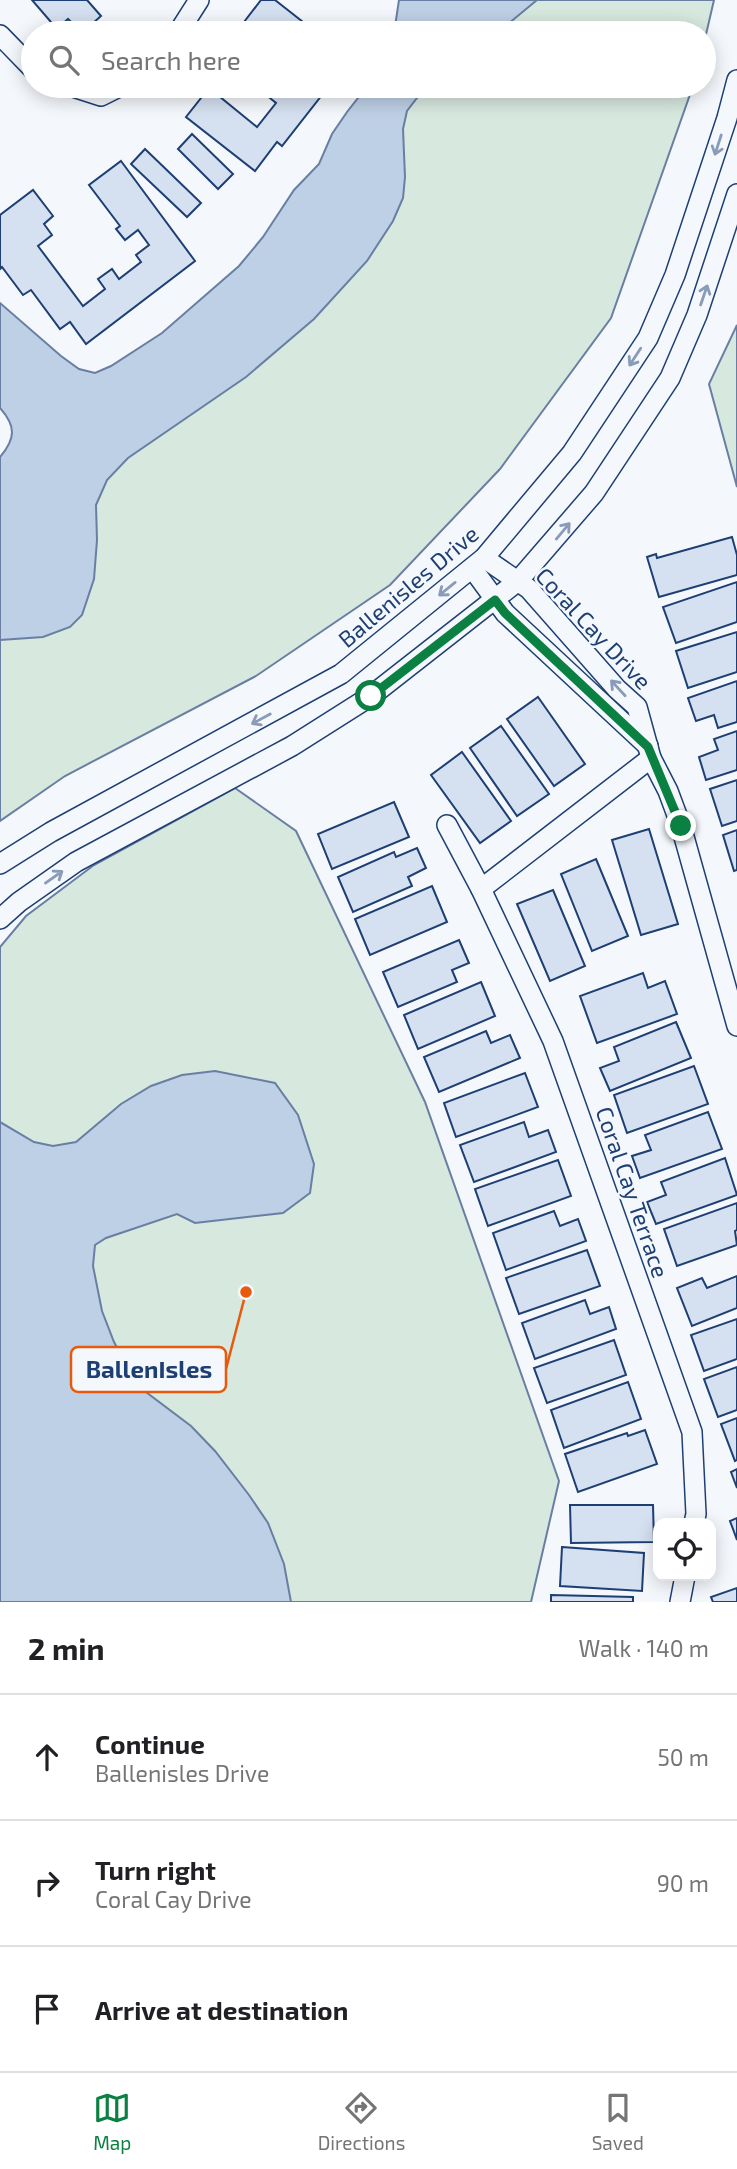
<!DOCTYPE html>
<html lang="en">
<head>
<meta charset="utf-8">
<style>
	body { margin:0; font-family:"Exo 2",sans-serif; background:#f6f6f6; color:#202124 }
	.controls { position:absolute; right:21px; bottom:21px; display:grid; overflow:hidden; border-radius:14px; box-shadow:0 4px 18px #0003 }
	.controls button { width:63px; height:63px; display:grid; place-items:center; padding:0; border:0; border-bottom:2px solid #e0e0e0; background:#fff; color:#202124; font:35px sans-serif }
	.stop { position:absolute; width:21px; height:21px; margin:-16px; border:5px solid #0b8043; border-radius:50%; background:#fff }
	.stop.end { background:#0b8043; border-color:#fff; box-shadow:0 2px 7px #0008 }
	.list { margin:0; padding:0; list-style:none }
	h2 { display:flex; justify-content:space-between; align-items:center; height:91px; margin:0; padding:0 28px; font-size:30px }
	h2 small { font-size:23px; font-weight:400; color:#757577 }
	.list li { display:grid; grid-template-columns:46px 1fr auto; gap:21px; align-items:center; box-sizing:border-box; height:126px; padding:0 28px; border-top:2px solid #e0e0e0 }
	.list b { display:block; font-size:26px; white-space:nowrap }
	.list p { margin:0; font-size:23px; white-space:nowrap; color:#757577 }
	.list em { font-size:23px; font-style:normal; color:#757577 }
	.icon { flex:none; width:38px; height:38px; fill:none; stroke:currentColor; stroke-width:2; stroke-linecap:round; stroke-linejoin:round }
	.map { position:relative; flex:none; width:737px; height:1602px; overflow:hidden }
	.search { position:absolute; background:#fff; box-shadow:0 4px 18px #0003; left:21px; right:21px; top:21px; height:77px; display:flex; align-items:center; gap:18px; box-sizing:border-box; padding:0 24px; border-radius:38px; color:#757577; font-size:26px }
	.sheet { height:469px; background:#fff }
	nav { display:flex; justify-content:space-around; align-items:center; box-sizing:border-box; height:98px; border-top:2px solid #e0e0e0; background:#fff; font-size:19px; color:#757577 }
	nav a { display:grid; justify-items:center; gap:4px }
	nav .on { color:#0b8043 }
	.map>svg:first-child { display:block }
</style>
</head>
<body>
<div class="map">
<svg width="737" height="1602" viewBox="0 0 737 1602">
	<rect width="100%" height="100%" fill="#f4f7fb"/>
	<g fill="#d7e8df" stroke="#687fa3" stroke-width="2">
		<path d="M 483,0 L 714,0 L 704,43 L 704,33 L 458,33 Z"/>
		<path d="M 418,86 L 693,86 L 611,318 L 500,469 L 390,585 L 256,676 L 65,776 L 0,821 L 0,513 Z"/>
		<path d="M 737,325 L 737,487 L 709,384 Z"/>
		<path d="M 235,788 L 296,831 L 425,1102 L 559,1481 L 531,1602 L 0,1602 L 0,947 L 26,916 L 94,865 Z"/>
	</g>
	<g fill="#bed0e5" stroke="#687fa3" stroke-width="2">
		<path d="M 399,0 L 537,0 L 497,33 L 394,33 Z"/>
		<path d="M 382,86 L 432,86 L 417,98 L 407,111 L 403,129 L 405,177 L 403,198 L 393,221 L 367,261 L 314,319 L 246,377 L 128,458 L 107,480 L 96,505 L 97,540 L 94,579 L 82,615 L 70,627 L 43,637 L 0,640 L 0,457 C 16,438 16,426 0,408 L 0,303 L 61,356 L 79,369 L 95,373 L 111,366 L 162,333 L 239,266 L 263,237 L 294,190 L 319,164 L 332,134 L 347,112 L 358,98 L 367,92 L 379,89 Z"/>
		<path d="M 215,1071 L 275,1083 L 298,1115 L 314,1164 L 310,1193 L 283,1213 L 195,1223 L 177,1214 L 106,1238 L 95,1245 L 93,1266 L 102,1311 L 114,1342 L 138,1386 L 191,1426 L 215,1451 L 249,1495 L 268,1523 L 284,1564 L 291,1602 L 0,1602 L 0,1122 L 34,1142 L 53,1146 L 76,1142 L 121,1104 L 151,1086 L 182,1075 Z"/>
	</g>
	<g fill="#d5e0f0" stroke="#1d3f73" stroke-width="2">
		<path d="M 32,0 L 87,0 L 101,16 L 82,33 L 68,19 L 57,29 Z"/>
		<path d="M 261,0 L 275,0 L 317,33 L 254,33 L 255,31 L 244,22 Z"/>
		<path d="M 272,86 L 329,86 L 282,146 L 277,142 L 255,171 L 186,117 L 209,88 L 257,127 L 276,103 L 265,94 Z"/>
		<path d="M 192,134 L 233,174 L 218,189 L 178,149 Z"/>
		<path d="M 145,149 L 201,203 L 187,217 L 131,164 Z"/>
		<path d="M 121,161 L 195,261 L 86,344 L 70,322 L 60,329 L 31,290 L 23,295 L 2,267 L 0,269 L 0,215 L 33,190 L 53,216 L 44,224 L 52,235 L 38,246 L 83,306 L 105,289 L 98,279 L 112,269 L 119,279 L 141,262 L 136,255 L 149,245 L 138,230 L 125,240 L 116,229 L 120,226 L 89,185 Z"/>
		<path d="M 732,537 L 737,555 L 737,575 L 659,597 L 647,557 L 656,554 L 657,558 Z"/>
		<path d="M 737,582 L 737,622 L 676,643 L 663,607 Z"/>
		<path d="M 737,632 L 737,672 L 688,688 L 676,651 Z"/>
		<path d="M 737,681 L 737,722 L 718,728 L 714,715 L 696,721 L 688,698 Z"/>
		<path d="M 538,697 L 585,764 L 554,786 L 507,719 Z"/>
		<path d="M 501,726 L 549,794 L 517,816 L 470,748 Z"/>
		<path d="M 737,731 L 737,770 L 706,780 L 699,757 L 718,750 L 714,739 Z"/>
		<path d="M 462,752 L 511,821 L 480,843 L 431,775 Z"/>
		<path d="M 737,780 L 737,821 L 722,826 L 710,789 Z"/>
		<path d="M 394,802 L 409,837 L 332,869 L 318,834 Z"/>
		<path d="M 649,829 L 678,924 L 641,935 L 612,840 Z"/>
		<path d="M 737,830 L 737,870 L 734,871 L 723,835 Z"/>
		<path d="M 417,848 L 426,868 L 408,877 L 412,886 L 353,912 L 338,877 L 394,852 L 396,857 Z"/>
		<path d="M 596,859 L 628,936 L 592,951 L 561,874 Z"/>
		<path d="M 432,886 L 447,922 L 370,955 L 355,919 Z"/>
		<path d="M 553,890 L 585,966 L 550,981 L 517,904 Z"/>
		<path d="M 459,940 L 469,963 L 452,970 L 457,982 L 398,1007 L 383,972 Z"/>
		<path d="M 643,973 L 648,988 L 665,981 L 677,1014 L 597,1043 L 580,996 Z"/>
		<path d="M 481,982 L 495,1016 L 418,1049 L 404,1015 Z"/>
		<path d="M 676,1022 L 691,1058 L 610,1091 L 600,1068 L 619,1061 L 614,1047 Z"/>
		<path d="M 486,1031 L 491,1043 L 510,1035 L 520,1058 L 439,1092 L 424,1057 Z"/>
		<path d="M 694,1066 L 708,1104 L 627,1133 L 614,1095 Z"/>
		<path d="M 525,1073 L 538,1107 L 456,1137 L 444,1103 Z"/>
		<path d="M 708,1112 L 722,1149 L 640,1178 L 632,1156 L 651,1150 L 645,1135 Z"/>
		<path d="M 524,1122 L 529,1137 L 548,1130 L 556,1152 L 474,1182 L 460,1145 Z"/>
		<path d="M 725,1158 L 737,1195 L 656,1224 L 647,1202 L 666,1195 L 661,1182 Z"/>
		<path d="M 558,1160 L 571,1196 L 488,1226 L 475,1189 Z"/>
		<path d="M 737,1203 L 737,1230 L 735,1231 L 737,1245 L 677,1266 L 664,1229 Z"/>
		<path d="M 554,1211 L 560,1226 L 578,1219 L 586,1241 L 506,1270 L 493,1233 Z"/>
		<path d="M 587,1250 L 600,1286 L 519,1314 L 506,1278 Z"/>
		<path d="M 737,1276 L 737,1308 L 692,1326 L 677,1288 L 702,1278 L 707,1288 Z"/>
		<path d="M 585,1300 L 590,1314 L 609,1307 L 616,1329 L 535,1359 L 522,1323 Z"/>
		<path d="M 737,1319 L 737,1359 L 704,1371 L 691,1335 Z"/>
		<path d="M 614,1340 L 626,1375 L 547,1403 L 534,1368 Z"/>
		<path d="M 737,1367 L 737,1410 L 718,1417 L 704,1379 Z"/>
		<path d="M 628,1382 L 641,1419 L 564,1448 L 551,1410 Z"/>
		<path d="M 737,1418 L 737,1460 L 735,1461 L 721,1424 Z"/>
		<path d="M 645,1430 L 657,1464 L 578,1492 L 565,1454 L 627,1433 L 628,1436 Z"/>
		<path d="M 737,1469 L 737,1488 L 731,1472 Z"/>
		<path d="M 570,1505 L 653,1505 L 654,1542 L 571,1543 Z"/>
		<path d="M 737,1518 L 737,1540 L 730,1521 Z"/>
		<path d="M 562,1547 L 644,1553 L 642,1591 L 560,1586 Z"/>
		<path d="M 737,1588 L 737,1602 L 713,1602 L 711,1597 Z"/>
		<path d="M 551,1595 L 633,1597 L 633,1602 L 551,1602 Z"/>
	</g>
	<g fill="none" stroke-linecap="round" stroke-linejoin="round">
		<defs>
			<g id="minor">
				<path d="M 178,33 L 199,0"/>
				<path d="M 0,35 L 33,69"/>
				<path d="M 70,86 L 101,96 L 121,86"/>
				<path d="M 484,558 L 529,589 L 617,689 L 637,707 L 651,758 L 668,791 L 681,826 L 737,1026"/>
				<path d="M 472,568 L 505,613 L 648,746"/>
				<path d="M 447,825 L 481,889 L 553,1041 L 692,1432 L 696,1514 L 694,1523"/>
				<path d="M 0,864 L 51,832 L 341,674 L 484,558 L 572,453 L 648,338 L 675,275 L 727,118 L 737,80"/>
				<path d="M 481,889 L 651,758"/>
				<path d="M 0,919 L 19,902 L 76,862 L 292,746 L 371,696 L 518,581 L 594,493 L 670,378 L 697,315 L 737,194"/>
				<path d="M 680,1602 L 685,1576"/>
			</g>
		</defs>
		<use href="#minor" stroke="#1d3f73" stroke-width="22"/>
		<use href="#minor" stroke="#f4f7fb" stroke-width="19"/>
	</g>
	<defs><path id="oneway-shaft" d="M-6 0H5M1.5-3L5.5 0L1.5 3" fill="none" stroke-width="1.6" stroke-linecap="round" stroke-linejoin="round" transform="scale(1.75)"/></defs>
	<g stroke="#889bb7">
		<use href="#oneway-shaft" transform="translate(718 145) rotate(108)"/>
		<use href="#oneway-shaft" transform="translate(704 295) rotate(-71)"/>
		<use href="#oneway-shaft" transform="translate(635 357) rotate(123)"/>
		<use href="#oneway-shaft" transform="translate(563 531) rotate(-50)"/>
		<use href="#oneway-shaft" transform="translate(447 589) rotate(141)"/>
		<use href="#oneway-shaft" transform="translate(618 688) rotate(-133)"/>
		<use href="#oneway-shaft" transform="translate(261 719) rotate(152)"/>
		<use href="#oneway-shaft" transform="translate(54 877) rotate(-35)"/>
	</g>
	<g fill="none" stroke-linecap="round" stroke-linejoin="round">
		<path stroke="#0b8043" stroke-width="9" d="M 371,696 L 495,600 L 505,613 L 648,747 L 681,826"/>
	</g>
	<g text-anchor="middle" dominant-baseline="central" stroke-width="5" stroke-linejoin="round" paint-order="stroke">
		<g font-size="23" fill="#1d3f73" stroke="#f4f7fb">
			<text transform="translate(408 586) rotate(-40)">Ballenisles Drive</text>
			<text transform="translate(594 628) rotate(47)">Coral Cay Drive</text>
			<text transform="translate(633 1192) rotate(71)">Coral Cay Terrace</text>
		</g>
	</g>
	<path fill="none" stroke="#e8590c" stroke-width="2.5" d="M246 1292L226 1369"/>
	<circle fill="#e8590c" stroke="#f4f7fb" stroke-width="2.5" cx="246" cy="1292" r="7"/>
	<rect fill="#f4f7fb" stroke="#e8590c" stroke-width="2.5" x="71" y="1347" width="155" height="45" rx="7"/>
	<g font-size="24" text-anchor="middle" font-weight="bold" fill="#1d3f73">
		<text x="149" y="1378">BallenIsles</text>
	</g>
</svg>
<div class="controls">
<button><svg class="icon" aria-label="locate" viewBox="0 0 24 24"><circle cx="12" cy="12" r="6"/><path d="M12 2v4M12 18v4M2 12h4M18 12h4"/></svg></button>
</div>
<div class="stop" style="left:371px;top:696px"></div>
<div class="stop end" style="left:681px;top:826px"></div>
<div class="search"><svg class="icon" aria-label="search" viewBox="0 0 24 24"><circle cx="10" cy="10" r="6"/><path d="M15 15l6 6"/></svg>Search here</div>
</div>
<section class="sheet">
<h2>2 min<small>Walk · 140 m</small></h2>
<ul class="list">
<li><svg class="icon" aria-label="ahead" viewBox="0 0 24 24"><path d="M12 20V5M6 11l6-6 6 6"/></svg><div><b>Continue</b><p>Ballenisles Drive</p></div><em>50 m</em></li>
<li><svg class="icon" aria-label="right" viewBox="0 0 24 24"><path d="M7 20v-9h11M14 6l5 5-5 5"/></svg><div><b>Turn right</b><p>Coral Cay Drive</p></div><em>90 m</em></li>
<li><svg class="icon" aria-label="arrive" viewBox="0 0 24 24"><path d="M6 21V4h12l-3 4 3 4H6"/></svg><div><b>Arrive at destination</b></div></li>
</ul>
</section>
<nav>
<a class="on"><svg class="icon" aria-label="map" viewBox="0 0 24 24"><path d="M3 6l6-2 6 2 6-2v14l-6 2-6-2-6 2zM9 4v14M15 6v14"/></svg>Map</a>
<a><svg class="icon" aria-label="directions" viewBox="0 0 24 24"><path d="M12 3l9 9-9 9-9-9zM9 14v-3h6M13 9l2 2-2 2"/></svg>Directions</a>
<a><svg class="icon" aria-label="saved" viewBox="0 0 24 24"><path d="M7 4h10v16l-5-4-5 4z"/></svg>Saved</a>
</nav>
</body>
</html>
